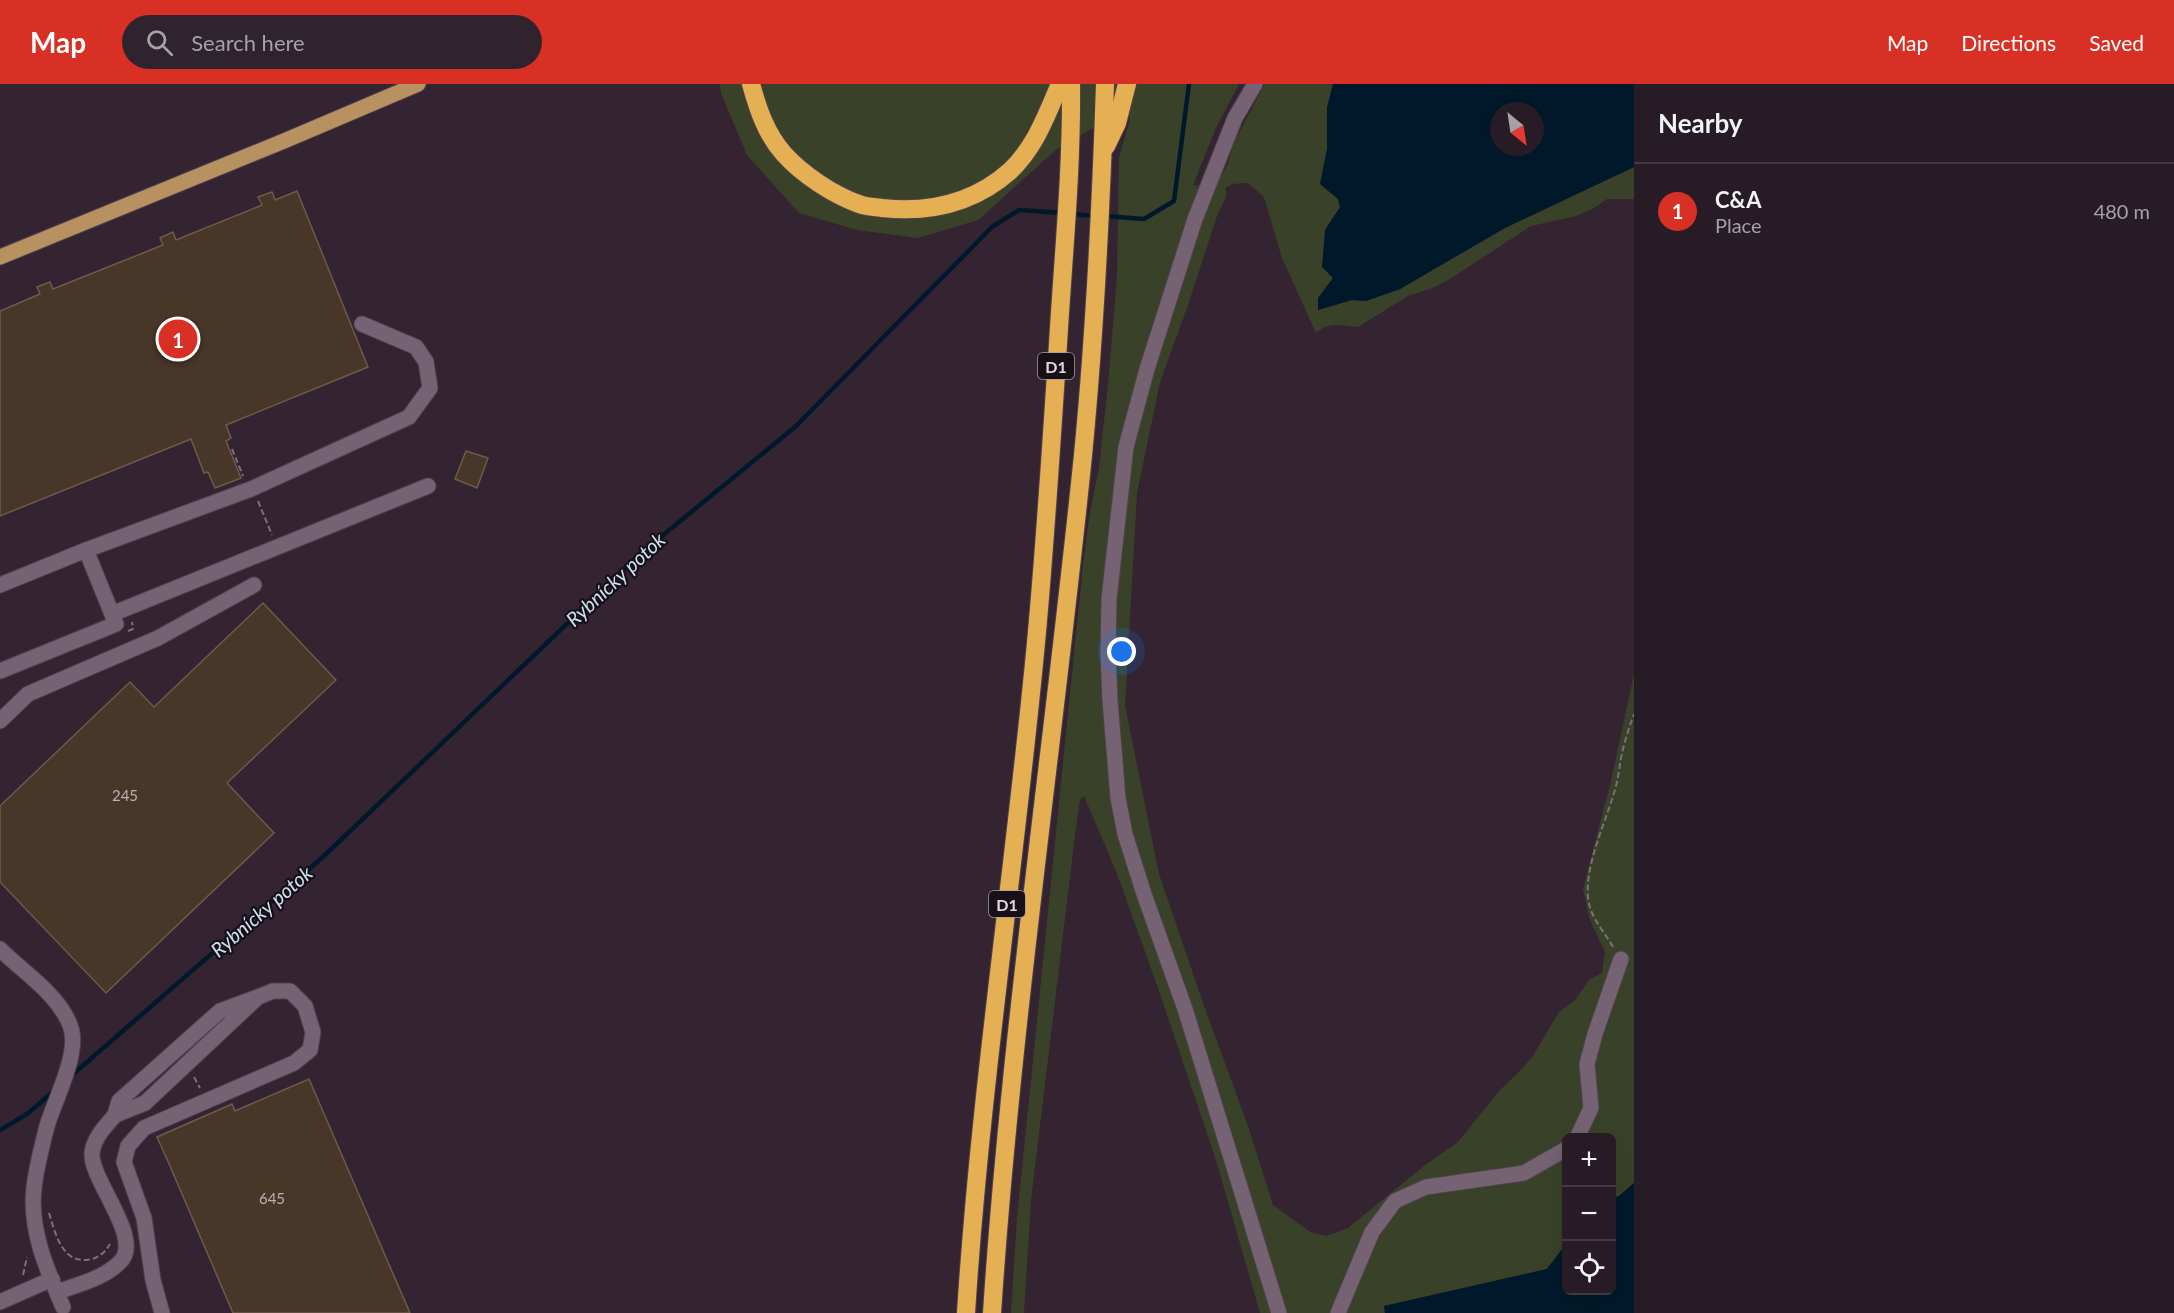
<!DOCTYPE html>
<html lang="en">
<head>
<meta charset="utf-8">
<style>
	body { margin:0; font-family:Lato,sans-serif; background:#2f242e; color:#f1f3f6 }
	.controls { position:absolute; right:18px; bottom:18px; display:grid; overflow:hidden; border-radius:9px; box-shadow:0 6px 24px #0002 }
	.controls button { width:54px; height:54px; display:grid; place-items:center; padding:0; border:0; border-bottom:2px solid #433943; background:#271b26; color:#f1f3f6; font:30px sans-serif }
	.compass { position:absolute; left:1490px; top:18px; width:54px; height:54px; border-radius:50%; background:#271b26; box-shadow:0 6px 24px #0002; rotate:150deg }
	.you { position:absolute; left:1122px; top:568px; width:21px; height:21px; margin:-15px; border:4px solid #fff; border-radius:50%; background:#1a73e8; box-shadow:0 0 0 9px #1a73e833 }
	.badge { display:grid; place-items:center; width:39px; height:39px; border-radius:50%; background:#d93025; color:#fff; font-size:20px; font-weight:700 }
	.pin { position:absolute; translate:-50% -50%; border:3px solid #fff; box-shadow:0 2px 6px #0006 }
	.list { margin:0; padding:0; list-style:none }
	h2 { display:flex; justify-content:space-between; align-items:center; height:78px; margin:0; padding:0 24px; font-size:26px }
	h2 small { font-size:20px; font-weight:400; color:#a4a1a7 }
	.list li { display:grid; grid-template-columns:39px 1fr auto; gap:18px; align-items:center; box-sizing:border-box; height:96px; padding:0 24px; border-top:2px solid #433943 }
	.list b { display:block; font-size:22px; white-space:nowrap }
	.list p { margin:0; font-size:20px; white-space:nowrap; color:#a4a1a7 }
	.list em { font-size:20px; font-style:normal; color:#a4a1a7 }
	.icon { flex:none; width:33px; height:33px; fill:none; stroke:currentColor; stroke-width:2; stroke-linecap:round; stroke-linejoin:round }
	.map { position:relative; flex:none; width:1634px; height:1229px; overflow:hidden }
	header { display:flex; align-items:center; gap:36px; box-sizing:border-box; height:84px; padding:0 30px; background:#d93025; color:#fff }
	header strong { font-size:28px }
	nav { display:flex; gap:33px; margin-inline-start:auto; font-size:21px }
	.search { width:420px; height:54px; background:#2f242e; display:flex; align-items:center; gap:15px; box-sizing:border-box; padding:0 21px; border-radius:33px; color:#a4a1a7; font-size:22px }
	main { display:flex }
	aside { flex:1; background:#271b26 }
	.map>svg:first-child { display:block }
</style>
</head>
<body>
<header>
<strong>Map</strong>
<div class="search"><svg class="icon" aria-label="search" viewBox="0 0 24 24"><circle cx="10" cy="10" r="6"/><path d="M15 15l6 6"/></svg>Search here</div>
<nav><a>Map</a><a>Directions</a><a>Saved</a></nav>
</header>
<main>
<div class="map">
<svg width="1634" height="1229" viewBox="0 0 1634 1229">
	<rect width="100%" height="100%" fill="#342432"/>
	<path fill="#394229" d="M 720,0 L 1239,0 L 1216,44 L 1193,101 L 1215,103 L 1228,80 L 1233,60 L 1265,0 L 1333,0 L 1327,24 L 1327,65 L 1320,100 L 1338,115 L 1340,123 L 1325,146 L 1333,194 L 1318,214 L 1318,226 L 1352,216 L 1366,217 L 1400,205 L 1505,144 L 1634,83 L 1634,115 L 1607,115 L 1594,124 L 1576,132 L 1531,142 L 1453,193 L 1435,203 L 1408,212 L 1358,243 C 1343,242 1329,237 1316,249 L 1282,174 L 1264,113 L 1248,99 L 1232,100 L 1225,104 L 1227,110 L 1217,132 L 1187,224 L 1160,298 L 1137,409 L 1125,622 L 1159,790 L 1204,922 L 1248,1042 L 1273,1121 L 1310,1148 L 1326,1152 L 1348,1144 L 1424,1082 L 1458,1058 L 1499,1007 L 1521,986 L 1533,972 L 1559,928 L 1575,916 L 1589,896 L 1602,889 L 1605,868 L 1590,836 L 1583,805 L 1611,697 L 1634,590 L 1634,1099 L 1619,1112 L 1612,1114 L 1612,1054 L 1566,1054 L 1566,1160 L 1547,1185 L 1384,1222 L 1385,1229 L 1260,1229 L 1216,1076 L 1157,901 L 1116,787 L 1084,712 L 1080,716 L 1076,743 L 1031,1116 L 1024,1229 L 1011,1229 L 1017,1135 L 1083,481 L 1090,428 L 1099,384 L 1108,301 L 1117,192 L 1119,74 L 1130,35 L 1126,25 L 1057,65 L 978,136 L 918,154 L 857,146 L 799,129 L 747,71 L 721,9 Z"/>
	<g fill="#00192a" fill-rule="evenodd">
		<path d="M 1333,0 L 1634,0 L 1634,83 L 1505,144 L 1400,205 L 1366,217 L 1352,216 L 1318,226 L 1318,214 L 1333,194 L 1322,183 L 1325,146 L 1340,123 L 1338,115 L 1320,100 L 1327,65 L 1327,24 ZM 1499,27 L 1535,27 L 1535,63 L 1499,63 Z"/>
		<path d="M 1634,1099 L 1634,1229 L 1385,1229 L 1384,1222 L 1547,1185 L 1566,1160 L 1566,1206 L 1612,1206 L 1612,1114 L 1619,1112 Z"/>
	</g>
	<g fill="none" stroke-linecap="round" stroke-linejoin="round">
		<g stroke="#00192a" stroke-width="4.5">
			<path d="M 1072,130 L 1096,132"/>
			<path d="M 1105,132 L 1144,135 L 1174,117 L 1189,0"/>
			<path d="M 71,992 L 324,772 L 640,470 L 795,343 L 992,143 L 1019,126 L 1063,129"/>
			<path d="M 0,1046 L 27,1030 L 54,1007"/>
		</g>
	</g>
	<g fill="#483729" stroke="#6d5a4b" stroke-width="1.5">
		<path d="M 297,107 L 368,283 L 226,341 L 231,354 L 226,357 L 241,394 L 215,404 L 208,388 L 204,389 L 191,355 L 0,432 L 0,227 L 40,210 L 37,203 L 50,198 L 53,205 L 163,161 L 160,154 L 173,148 L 176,156 L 262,121 L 258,113 L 272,108 L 275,116 Z"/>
		<path d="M 466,367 L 488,374 L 477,404 L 455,395 Z"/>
		<path d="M 263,519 L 336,596 L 227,699 L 274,749 L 106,909 L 0,798 L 0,722 L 130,598 L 154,623 Z"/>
		<path d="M 309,995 L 410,1229 L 233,1229 L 170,1082 L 157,1053 L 232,1020 L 235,1027 Z"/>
	</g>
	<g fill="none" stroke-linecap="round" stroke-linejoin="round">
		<defs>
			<g id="minor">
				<path d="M 1255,0 L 1235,34 L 1195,135 L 1147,285 L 1126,363 L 1109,515 L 1108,570 L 1110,616 L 1118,714 L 1125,750 L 1144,810 L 1185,925 L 1279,1229"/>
				<path d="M 0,501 L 86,466"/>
				<path d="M 112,530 L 428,402"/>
				<path d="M 0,587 L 116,540 L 86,466 L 251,405 L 409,333 L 430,304 L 426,278 L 416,263 L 362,240"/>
				<path d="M 0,637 L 28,610 L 158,554 L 254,501"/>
				<path d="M 0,865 C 24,889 58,910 70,941 C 81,967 55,1015 47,1042 C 42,1062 36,1084 34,1104 C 29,1145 47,1186 63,1223"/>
				<path d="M 258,913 L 145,1019 L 115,1031 L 119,1017 L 220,927 Z"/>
				<path d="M 1577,1054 L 1591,1024 L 1587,980 L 1595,950 L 1621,875"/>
				<path d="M 57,1208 C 79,1200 103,1195 120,1178 C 144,1155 91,1097 92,1070 C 93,1054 106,1042 115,1031"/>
				<path d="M 0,1218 L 52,1195"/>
				<path d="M 162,1229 L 153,1196 L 144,1134 L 124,1078 L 128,1062 L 144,1044 L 294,979 L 310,966 L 313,948 L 305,922 L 290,907 L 273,907 L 258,913"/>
				<path d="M 1338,1229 L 1372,1148 L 1395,1117 L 1426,1103 L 1524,1089 L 1566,1065"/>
			</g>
			<path id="major" d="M 0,173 L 284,57 L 418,0"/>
			<g id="highway">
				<path d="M 751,0 C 758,25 766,50 784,70 C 802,90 833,111 859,120 C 866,123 875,123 882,124 C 929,129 974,119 1010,87 C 1036,62 1046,32 1060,0"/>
				<path d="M 1106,62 L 1117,39 L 1127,0"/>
				<path d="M 966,1229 C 980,1008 1014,789 1035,569 C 1045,466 1051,363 1058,260 C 1063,174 1072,87 1071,0"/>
				<path d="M 992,1229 C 1011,942 1054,657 1083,371 C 1095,248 1101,124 1105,0"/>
			</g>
		</defs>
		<use href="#minor" stroke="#4f424e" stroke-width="17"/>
		<use href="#major" stroke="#4f424e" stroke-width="17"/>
		<use href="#highway" stroke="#4f424e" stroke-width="20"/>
		<g stroke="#7c6f7b" stroke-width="2" stroke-dasharray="6 3" stroke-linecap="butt">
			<path d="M 232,365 L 243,392"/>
			<path d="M 258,417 L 272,451"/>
			<path d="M 128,547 L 133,545 L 132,538"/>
			<path d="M 1613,863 C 1604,847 1590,833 1588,814 C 1585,778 1607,736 1616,702 C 1619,690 1620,677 1623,665 C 1626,653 1630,641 1634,630"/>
			<path d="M 194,993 L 200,1004"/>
			<path d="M 49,1129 C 56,1152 63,1182 92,1175 C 100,1173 106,1167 110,1160"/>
			<path d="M 23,1191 L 27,1173"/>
		</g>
		<use href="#minor" stroke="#756373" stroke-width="15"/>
		<use href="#major" stroke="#b89160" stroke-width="15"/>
		<use href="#highway" stroke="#e5b053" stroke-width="18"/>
	</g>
	<g text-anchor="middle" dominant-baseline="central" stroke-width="4.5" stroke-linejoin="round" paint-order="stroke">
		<g font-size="15" fill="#bcafb3">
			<text x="125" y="711">245</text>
			<text x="272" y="1114">645</text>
		</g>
		<g fill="#171016" stroke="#a59ba4" stroke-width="1.5">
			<rect x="1038" y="269" width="36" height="26" rx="4.5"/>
			<rect x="989" y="807" width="36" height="26" rx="4.5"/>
		</g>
		<g font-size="16" font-weight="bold" fill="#e2d7e1">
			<text x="1056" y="282">D1</text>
			<text x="1007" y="820">D1</text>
		</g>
		<g font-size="20" font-style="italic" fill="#cce4f6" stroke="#171016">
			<text transform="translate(615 495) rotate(-43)">Rybnícky potok</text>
			<text transform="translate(261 827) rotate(-41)">Rybnícky potok</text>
		</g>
	</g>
</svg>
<div class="controls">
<button>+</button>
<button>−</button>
<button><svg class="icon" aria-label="locate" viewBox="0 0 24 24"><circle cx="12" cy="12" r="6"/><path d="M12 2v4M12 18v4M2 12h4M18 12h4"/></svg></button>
</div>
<svg class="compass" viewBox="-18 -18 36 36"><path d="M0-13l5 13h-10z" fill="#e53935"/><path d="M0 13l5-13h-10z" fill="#a4a1a7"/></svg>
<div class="you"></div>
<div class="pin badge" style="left:178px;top:255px">1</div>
</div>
<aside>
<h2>Nearby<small></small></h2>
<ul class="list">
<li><span class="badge">1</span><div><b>C&amp;A</b><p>Place</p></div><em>480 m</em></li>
</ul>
</aside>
</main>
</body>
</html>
